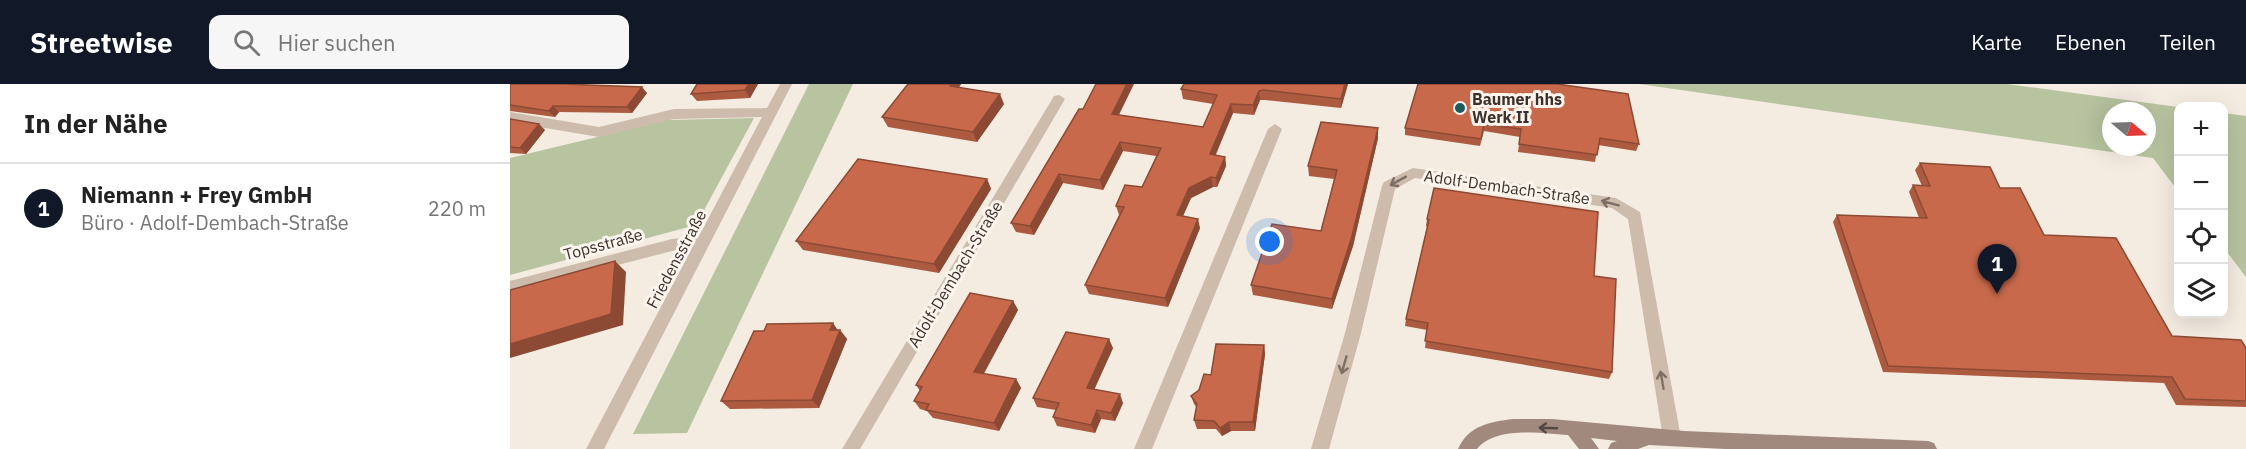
<!DOCTYPE html>
<html lang="de">
<head>
<meta charset="utf-8">
<style>
	body { margin:0; font-family:"IBM Plex Sans",sans-serif; background:#f6f6f6; color:#222 }
	.controls { position:absolute; right:18px; top:18px; display:grid; overflow:hidden; border-radius:12px; box-shadow:0 6px 24px #0002 }
	.controls button { width:54px; height:54px; display:grid; place-items:center; padding:0; border:0; border-bottom:2px solid #e0e0e0; background:#fff; color:#222; font:30px sans-serif }
	.compass { position:absolute; left:1592px; top:18px; width:54px; height:54px; border-radius:50%; background:#fff; box-shadow:0 6px 24px #0002; rotate:109deg }
	.you { position:absolute; left:760px; top:158px; width:21px; height:21px; margin:-15px; border:4px solid #fff; border-radius:50%; background:#1a73e8; box-shadow:0 0 0 9px #1a73e833 }
	.badge { display:grid; place-items:center; width:39px; height:39px; border-radius:50%; background:#111827; color:#fff; font-size:20px; font-weight:700 }
	.pin { position:absolute; translate:-50% -50px; filter:drop-shadow(0 2px 3px #0008) }
	.pin::after { content:''; position:absolute; top:32px; width:21px; height:18px; background:inherit; clip-path:polygon(0 0,100% 0,50% 100%) }
	.list { margin:0; padding:0; list-style:none }
	h2 { display:flex; justify-content:space-between; align-items:center; height:78px; margin:0; padding:0 24px; font-size:26px }
	h2 small { font-size:20px; font-weight:400; color:#767676 }
	.list li { display:grid; grid-template-columns:39px 1fr auto; gap:18px; align-items:center; box-sizing:border-box; height:90px; padding:0 24px; border-top:2px solid #e0e0e0 }
	.list b { display:block; font-size:22px; white-space:nowrap }
	.list p { margin:0; font-size:20px; white-space:nowrap; color:#767676 }
	.list em { font-size:20px; font-style:normal; color:#767676 }
	.icon { flex:none; width:33px; height:33px; fill:none; stroke:currentColor; stroke-width:2; stroke-linecap:round; stroke-linejoin:round }
	.map { position:relative; flex:none; width:1736px; height:365px; overflow:hidden }
	header { display:flex; align-items:center; gap:36px; box-sizing:border-box; height:84px; padding:0 30px; background:#111827; color:#fff }
	header strong { font-size:28px }
	nav { display:flex; gap:33px; margin-inline-start:auto; font-size:21px }
	.search { width:420px; height:54px; background:#f6f6f6; display:flex; align-items:center; gap:15px; box-sizing:border-box; padding:0 21px; border-radius:12px; color:#767676; font-size:22px }
	main { display:flex }
	aside { flex:1; background:#fff }
	.map>svg:first-child { display:block }
</style>
</head>
<body>
<header>
<strong>Streetwise</strong>
<div class="search"><svg class="icon" aria-label="search" viewBox="0 0 24 24"><circle cx="10" cy="10" r="6"/><path d="M15 15l6 6"/></svg>Hier suchen</div>
<nav><a>Karte</a><a>Ebenen</a><a>Teilen</a></nav>
</header>
<main>
<aside>
<h2>In der Nähe<small></small></h2>
<ul class="list">
<li><span class="badge">1</span><div><b>Niemann + Frey GmbH</b><p>Büro · Adolf-Dembach-Straße</p></div><em>220 m</em></li>
</ul>
</aside>
<div class="map">
<svg width="1736" height="365" viewBox="0 0 1736 365">
	<rect width="100%" height="100%" fill="#f4ebe1"/>
	<g fill="#b8c4a0" fill-rule="evenodd">
		<path d="M 299,0 L 343,0 L 177,349 L 123,350 Z"/>
		<path d="M 1129,0 L 1497,0 L 1668,23 L 1668,107 L 1643,74 ZM 1601,27 L 1637,27 L 1637,63 L 1601,63 Z"/>
		<path d="M 1714,29 L 1736,32 L 1736,193 L 1714,164 Z"/>
		<path d="M 244,34 L 186,141 L 0,191 L 0,74 L 158,36 Z"/>
	</g>
	<g fill="none" stroke-linecap="round" stroke-linejoin="round">
		<g fill="#cdbbac" fill-rule="evenodd">
			<path d="M 270,0 L 282,0 L 94,365 L 76,365 L 182,164 L 162,167 L 0,209 L 0,197 L 162,155 L 189,152 L 252,33 L 164,35 L 89,53 L 0,38 L 0,28 L 89,43 L 164,25 L 257,24 Z"/>
			<path d="M 549,11 L 555,15 L 350,365 L 332,365 L 544,12 Z"/>
			<path d="M 765,40 L 772,45 L 642,365 L 624,365 L 758,45 Z"/>
			<path d="M 903,84 L 1106,114 L 1130,128 L 1171,354 L 1168,359 L 1162,362 L 1156,359 L 1153,354 L 1118,135 L 1102,124 L 905,94 L 885,105 L 851,249 L 819,365 L 801,365 L 835,249 L 872,102 L 874,98 Z"/>
		</g>
		<path fill="#a18a7d" fill-rule="evenodd" d="M 1003,335 L 1042,335 L 1174,347 L 1418,357 L 1424,359 L 1427,365 L 1215,365 L 1139,361 L 1128,365 L 1098,365 L 1101,359 L 1107,357 L 1081,354 L 1089,365 L 1069,365 L 1058,351 C 1031,349 985,342 967,365 L 948,365 C 959,341 980,338 1003,335 Z"/>
	</g>
	<g fill="#ac5a40">
		<path d="M 0,0 L 137,9 L 122,29 L 49,28 L 45,33 L 0,27 Z"/>
		<path d="M 187,0 L 248,0 L 240,14 L 187,17 L 181,10 Z"/>
		<path d="M 398,0 L 451,0 L 449,3 L 494,20 L 467,58 L 378,43 L 372,33 Z"/>
		<path d="M 674,0 L 838,0 L 831,24 L 755,16 L 750,16 L 744,31 L 723,29 L 705,71 L 715,73 L 716,82 L 707,103 L 703,103 L 681,114 L 673,132 L 690,144 L 658,223 L 579,210 L 575,201 L 609,131 L 606,122 L 632,103 L 646,72 L 613,67 L 593,106 L 553,99 L 524,151 L 506,148 L 501,139 L 569,25 L 693,43 L 703,20 L 673,15 L 671,5 Z"/>
		<path d="M 908,0 L 1129,60 L 1126,67 L 1088,61 L 1085,78 L 1008,68 L 1010,53 L 974,47 L 970,62 L 895,51 L 895,44 Z"/>
		<path d="M 0,35 L 35,46 L 16,70 L 0,69 Z"/>
		<path d="M 868,54 L 843,162 L 822,225 L 743,211 L 741,201 L 811,147 L 824,95 L 799,92 L 798,82 Z"/>
		<path d="M 1410,79 L 1490,104 L 1534,151 L 1662,252 L 1736,264 L 1736,323 L 1666,321 L 1654,299 L 1373,288 L 1323,138 L 1327,131 L 1409,134 L 1399,108 L 1403,101 L 1412,102 L 1405,86 Z"/>
		<path d="M 477,95 L 481,105 L 429,189 L 293,166 L 286,157 Z"/>
		<path d="M 917,135 L 1084,192 L 1102,288 L 1099,295 L 915,264 L 917,246 L 895,242 L 896,235 L 917,143 L 916,142 Z"/>
		<path d="M 503,217 L 508,226 L 473,290 L 506,295 L 511,304 L 489,347 L 423,334 L 417,327 L 410,325 L 404,317 L 410,307 L 406,301 Z"/>
		<path d="M 328,246 L 330,246 L 337,255 L 309,324 L 220,325 L 211,317 Z"/>
		<path d="M 754,261 L 755,270 L 745,347 L 721,347 L 712,352 L 706,345 L 687,345 L 684,336 L 687,324 L 684,320 L 681,312 L 689,306 L 701,291 Z"/>
		<path d="M 603,264 L 584,305 L 613,319 L 605,337 L 591,335 L 585,349 L 547,342 L 543,333 L 546,326 L 527,323 L 523,314 Z"/>
	</g>
	<g fill="#8c4a34">
		<path d="M 239,0 L 248,0 L 240,14 L 235,6 Z"/>
		<path d="M 441,0 L 451,0 L 444,11 L 440,2 Z"/>
		<path d="M 617,0 L 624,0 L 605,39 L 602,30 Z"/>
		<path d="M 835,0 L 838,0 L 831,24 L 831,15 Z"/>
		<path d="M 132,3 L 137,9 L 122,29 L 117,23 Z"/>
		<path d="M 749,7 L 750,16 L 744,31 L 743,21 Z"/>
		<path d="M 490,10 L 494,20 L 467,58 L 463,48 Z"/>
		<path d="M 721,20 L 723,29 L 702,80 L 700,70 Z"/>
		<path d="M 43,22 L 49,28 L 45,33 L 39,27 Z"/>
		<path d="M 29,40 L 35,46 L 16,70 L 10,64 Z"/>
		<path d="M 868,44 L 868,54 L 843,162 L 822,225 L 822,215 Z"/>
		<path d="M 610,58 L 613,67 L 593,106 L 590,96 Z"/>
		<path d="M 715,73 L 716,82 L 707,103 L 706,94 Z"/>
		<path d="M 549,90 L 553,99 L 524,151 L 520,142 Z"/>
		<path d="M 701,93 L 703,103 L 681,114 L 669,141 L 667,131 L 679,104 Z"/>
		<path d="M 477,95 L 481,105 L 429,189 L 424,180 Z"/>
		<path d="M 688,135 L 690,144 L 658,223 L 655,214 Z"/>
		<path d="M 105,177 L 116,188 L 113,241 L 0,274 L 0,260 Z"/>
		<path d="M 503,217 L 508,226 L 470,297 L 464,288 Z"/>
		<path d="M 323,239 L 329,248 L 330,246 L 337,255 L 309,324 L 302,316 L 320,246 Z"/>
		<path d="M 599,255 L 603,264 L 581,313 L 577,304 Z"/>
		<path d="M 754,261 L 755,270 L 745,347 L 743,338 Z"/>
		<path d="M 506,295 L 511,304 L 489,347 L 484,339 Z"/>
		<path d="M 610,310 L 613,319 L 605,337 L 601,329 Z"/>
		<path d="M 587,326 L 591,335 L 585,349 L 581,341 Z"/>
		<path d="M 719,338 L 721,347 L 712,352 L 710,344 Z"/>
	</g>
	<g fill="#c8694b" stroke="#8c4a34" stroke-width="1.5">
		<path d="M 0,0 L 52,0 L 132,3 L 117,23 L 43,22 L 39,27 L 0,21 Z"/>
		<path d="M 187,0 L 239,0 L 235,6 L 181,10 Z"/>
		<path d="M 398,0 L 441,0 L 440,2 L 490,10 L 463,48 L 372,33 Z"/>
		<path d="M 586,0 L 617,0 L 602,30 L 693,43 L 707,11 L 671,5 L 674,0 L 835,0 L 831,15 L 754,6 L 749,7 L 743,21 L 721,20 L 700,70 L 715,73 L 706,94 L 701,93 L 679,104 L 667,131 L 688,135 L 655,214 L 575,201 L 614,123 L 606,122 L 615,101 L 632,103 L 651,64 L 610,58 L 590,96 L 549,90 L 520,142 L 501,139 L 569,25 L 573,25 Z"/>
		<path d="M 908,0 L 1047,0 L 1118,10 L 1129,60 L 1090,54 L 1087,71 L 1009,60 L 1011,45 L 974,40 L 971,55 L 895,44 Z"/>
		<path d="M 0,35 L 29,40 L 10,64 L 0,63 Z"/>
		<path d="M 811,38 L 868,44 L 842,152 L 822,215 L 741,201 L 762,140 L 811,147 L 827,86 L 798,82 Z"/>
		<path d="M 348,75 L 477,95 L 424,180 L 286,157 Z"/>
		<path d="M 1410,79 L 1480,83 L 1490,104 L 1510,104 L 1534,151 L 1606,154 L 1662,252 L 1731,256 L 1736,264 L 1736,317 L 1675,315 L 1662,293 L 1378,282 L 1327,131 L 1417,134 L 1403,101 L 1420,102 Z"/>
		<path d="M 924,104 L 1088,128 L 1084,192 L 1106,195 L 1102,288 L 915,257 L 918,239 L 896,235 L 919,136 L 917,135 Z"/>
		<path d="M 105,177 L 101,230 L 0,260 L 0,206 Z"/>
		<path d="M 460,209 L 503,217 L 464,288 L 506,295 L 484,339 L 416,326 L 419,320 L 404,317 L 412,303 L 406,301 Z"/>
		<path d="M 323,239 L 320,246 L 330,246 L 302,316 L 211,317 L 244,247 L 254,247 L 257,240 Z"/>
		<path d="M 556,248 L 599,255 L 577,304 L 610,310 L 601,329 L 587,326 L 581,341 L 543,333 L 549,319 L 523,314 Z"/>
		<path d="M 706,260 L 754,261 L 743,338 L 719,338 L 710,344 L 704,337 L 684,336 L 687,320 L 681,312 L 689,306 L 694,290 L 701,291 Z"/>
	</g>
	<defs><path id="oneway-shaft" d="M-6 0H5M1.5-3L5.5 0L1.5 3" fill="none" stroke-width="1.6" stroke-linecap="round" stroke-linejoin="round" transform="scale(1.5)"/></defs>
	<g stroke="#7d6f65">
		<use href="#oneway-shaft" transform="translate(888 97) rotate(151)"/>
		<use href="#oneway-shaft" transform="translate(1100 119) rotate(-165)"/>
		<use href="#oneway-shaft" transform="translate(834 281) rotate(106)"/>
		<use href="#oneway-shaft" transform="translate(1152 296) rotate(-100)"/>
	</g>
	<use stroke="#544640" href="#oneway-shaft" transform="translate(1038 344) rotate(-178)"/>
	<circle fill="#1f5a5e" stroke="#fbf5ee" stroke-width="2" cx="950" cy="24" r="6"/>
	<g text-anchor="middle" dominant-baseline="central" stroke-width="6" stroke-linejoin="round" paint-order="stroke">
		<g font-size="16" font-weight="bold" fill="#3b302b" stroke="#fbf5ee" text-anchor="start">
			<text x="962" y="15">Baumer hhs<tspan x="962" dy="18">Werk II</tspan></text>
		</g>
		<g font-size="16" fill="#3b302b" stroke="#fbf5ee">
			<text transform="translate(997 103) rotate(8)">Adolf-Dembach-Straße</text>
			<text transform="translate(93 160) rotate(-15)">Topsstraße</text>
			<text transform="translate(166 175) rotate(-62)">Friedensstraße</text>
			<text transform="translate(445 190) rotate(-59)">Adolf-Dembach-Straße</text>
		</g>
	</g>
</svg>
<div class="controls">
<button>+</button>
<button>−</button>
<button><svg class="icon" aria-label="locate" viewBox="0 0 24 24"><circle cx="12" cy="12" r="6"/><path d="M12 2v4M12 18v4M2 12h4M18 12h4"/></svg></button>
<button><svg class="icon" aria-label="layers" viewBox="0 0 24 24"><path d="M12 4l9 5-9 5-9-5zM3 14l9 5 9-5"/></svg></button>
</div>
<svg class="compass" viewBox="-18 -18 36 36"><path d="M0-13l5 13h-10z" fill="#e53935"/><path d="M0 13l5-13h-10z" fill="#767676"/></svg>
<div class="you"></div>
<div class="pin badge" style="left:1487px;top:210px">1</div>
</div>
</main>
</body>
</html>
